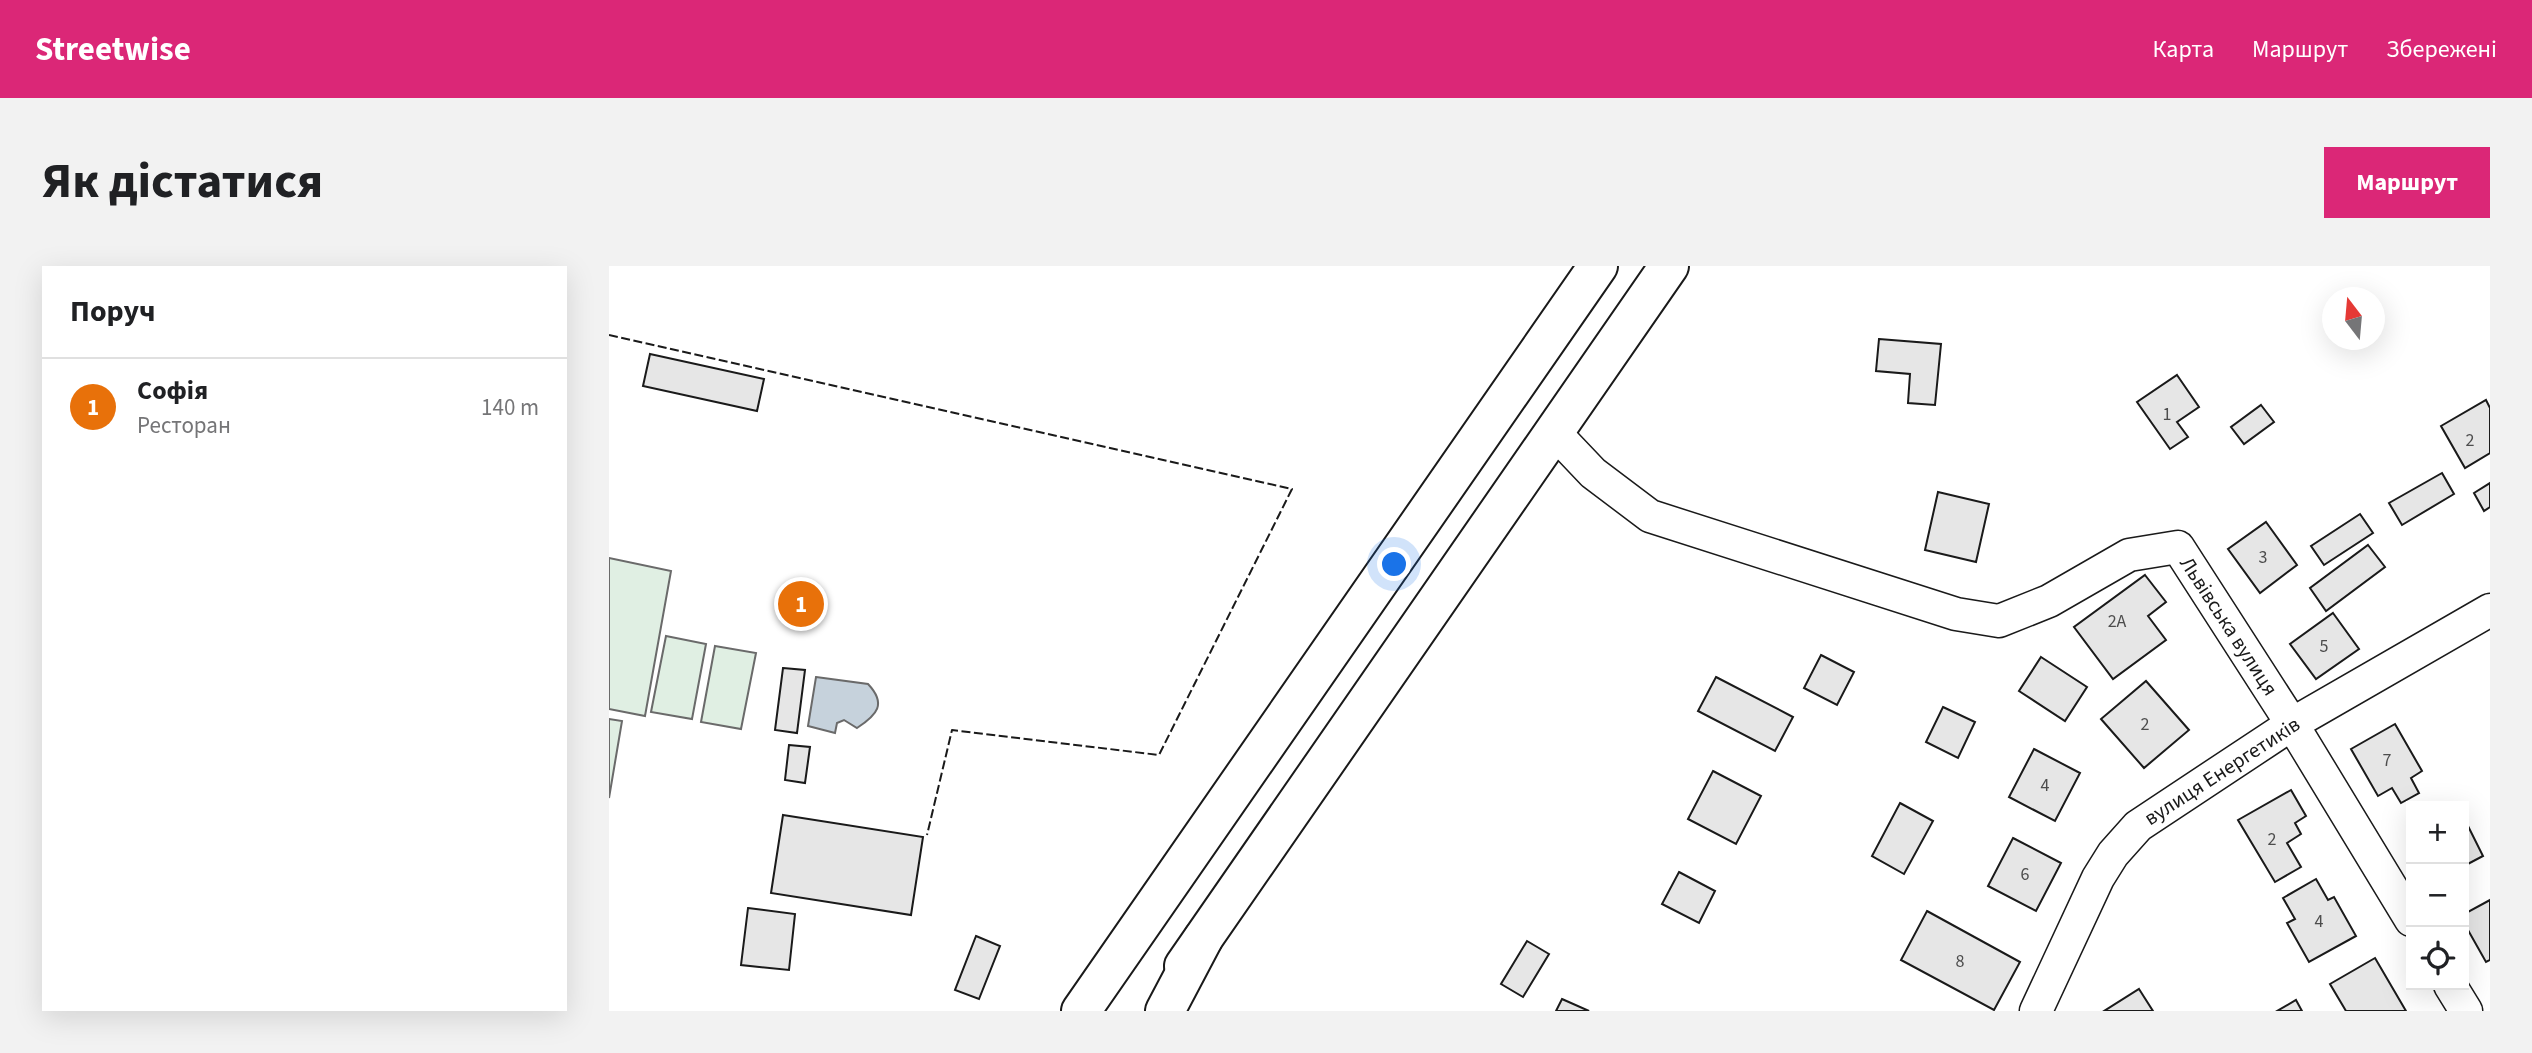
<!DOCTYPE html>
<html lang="uk">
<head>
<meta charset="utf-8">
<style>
	body { margin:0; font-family:"Source Sans 3",sans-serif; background:#f2f2f2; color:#202124 }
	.controls { position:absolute; right:21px; bottom:21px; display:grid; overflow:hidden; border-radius:0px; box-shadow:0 7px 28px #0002 }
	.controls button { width:63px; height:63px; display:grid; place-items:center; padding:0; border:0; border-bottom:2px solid #e0e0e0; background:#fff; color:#202124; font:35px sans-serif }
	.compass { position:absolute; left:1713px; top:21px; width:63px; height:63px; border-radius:50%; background:#fff; box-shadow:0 7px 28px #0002; rotate:344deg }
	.you { position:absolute; left:786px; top:299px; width:24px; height:24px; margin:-18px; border:5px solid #fff; border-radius:50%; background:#1a73e8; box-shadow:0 0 0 10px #1a73e833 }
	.badge { display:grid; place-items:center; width:46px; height:46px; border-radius:50%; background:#db2777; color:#fff; font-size:23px; font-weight:700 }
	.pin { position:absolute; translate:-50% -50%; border:4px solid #fff; box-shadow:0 2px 7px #0006 }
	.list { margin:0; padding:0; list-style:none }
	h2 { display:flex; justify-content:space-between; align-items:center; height:91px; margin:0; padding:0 28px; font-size:30px }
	h2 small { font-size:23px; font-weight:400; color:#757577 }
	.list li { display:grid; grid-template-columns:46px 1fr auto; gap:21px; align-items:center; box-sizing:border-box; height:98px; padding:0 28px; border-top:2px solid #e0e0e0 }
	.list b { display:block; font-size:26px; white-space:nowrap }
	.list p { margin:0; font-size:23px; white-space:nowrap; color:#757577 }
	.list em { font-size:23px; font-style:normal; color:#757577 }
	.icon { flex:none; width:38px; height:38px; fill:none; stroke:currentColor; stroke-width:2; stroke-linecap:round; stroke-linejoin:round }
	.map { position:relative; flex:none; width:1881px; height:745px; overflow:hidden; border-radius:0px }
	header { display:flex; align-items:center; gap:42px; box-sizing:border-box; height:98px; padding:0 35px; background:#db2777; color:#fff }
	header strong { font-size:33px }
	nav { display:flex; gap:38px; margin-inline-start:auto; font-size:24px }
	.intro { display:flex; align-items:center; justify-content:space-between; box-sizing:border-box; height:168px; padding:0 42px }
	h1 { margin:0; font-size:49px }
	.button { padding:18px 32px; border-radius:0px; background:#db2777; color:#fff; font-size:24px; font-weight:700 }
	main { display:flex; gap:42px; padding:0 42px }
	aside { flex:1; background:#fff; border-radius:0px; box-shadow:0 7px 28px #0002 }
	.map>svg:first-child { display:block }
</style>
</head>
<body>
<header>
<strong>Streetwise</strong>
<nav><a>Карта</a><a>Маршрут</a><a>Збережені</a></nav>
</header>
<div class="intro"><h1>Як дістатися</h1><a class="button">Маршрут</a></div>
<main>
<aside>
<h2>Поруч<small></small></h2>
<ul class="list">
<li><span class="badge" style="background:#e8710a">1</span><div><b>Софія</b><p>Ресторан</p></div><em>140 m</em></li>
</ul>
</aside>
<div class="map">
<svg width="1881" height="745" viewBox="0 0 1881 745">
	<rect width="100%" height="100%" fill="#fff"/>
	<g fill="#e0efe3" stroke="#6a6a6a" stroke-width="2">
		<path d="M 0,292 L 62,305 L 36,450 L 0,443 Z"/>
		<path d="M 57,370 L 97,378 L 83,453 L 42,446 Z"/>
		<path d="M 106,380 L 147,387 L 132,463 L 92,456 Z"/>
		<path d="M 0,453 L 13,455 L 0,532 Z"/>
	</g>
	<path fill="#c6d2dc" stroke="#6a6a6a" stroke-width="2" d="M 207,411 L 259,418 C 278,438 268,449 248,462 L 235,454 L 228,457 L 226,467 L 199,460 Z"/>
	<g fill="#e6e6e6" stroke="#1a1a1a" stroke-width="2">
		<path d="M 1270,73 L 1332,78 L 1326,139 L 1299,137 L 1301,108 L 1267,105 Z"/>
		<path d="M 41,88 L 155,113 L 148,145 L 34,120 Z"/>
		<path d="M 1568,109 L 1590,141 L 1568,156 L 1579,171 L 1561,183 L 1528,136 Z"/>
		<path d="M 1877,134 L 1881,142 L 1881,187 L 1856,202 L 1832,160 Z"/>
		<path d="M 1652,139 L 1665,156 L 1635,178 L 1622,161 Z"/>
		<path d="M 1833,207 L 1845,228 L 1793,259 L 1780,237 Z"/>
		<path d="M 1881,217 L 1881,241 L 1875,245 L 1865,227 Z"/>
		<path d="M 1329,226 L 1380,238 L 1367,296 L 1316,284 Z"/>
		<path d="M 1751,248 L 1764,267 L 1715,299 L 1702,280 Z"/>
		<path d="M 1657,256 L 1688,299 L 1651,327 L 1619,283 Z"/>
		<path d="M 1759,279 L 1776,301 L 1717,345 L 1701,322 Z"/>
		<path d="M 1536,309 L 1557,336 L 1539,350 L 1557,374 L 1504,413 L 1465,361 Z"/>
		<path d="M 1724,347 L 1750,383 L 1707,413 L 1681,378 Z"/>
		<path d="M 1212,389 L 1245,406 L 1228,439 L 1195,422 Z"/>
		<path d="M 1432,391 L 1478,421 L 1456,455 L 1410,425 Z"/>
		<path d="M 174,402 L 196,404 L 188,467 L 166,464 Z"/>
		<path d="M 1107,411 L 1184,451 L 1166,485 L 1089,445 Z"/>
		<path d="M 1537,415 L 1580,464 L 1535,502 L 1492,453 Z"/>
		<path d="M 1334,441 L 1366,456 L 1349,492 L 1317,476 Z"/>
		<path d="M 1786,458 L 1813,505 L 1802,512 L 1810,527 L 1792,537 L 1783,522 L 1769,530 L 1742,483 Z"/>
		<path d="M 180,479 L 201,481 L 196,517 L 176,514 Z"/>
		<path d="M 1425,483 L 1471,507 L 1446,555 L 1400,531 Z"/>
		<path d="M 1104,505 L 1152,530 L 1127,578 L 1079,553 Z"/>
		<path d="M 1682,524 L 1697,550 L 1686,557 L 1692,568 L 1678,577 L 1692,601 L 1666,616 L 1629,554 Z"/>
		<path d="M 1291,537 L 1324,555 L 1295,608 L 1263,590 Z"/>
		<path d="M 174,549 L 314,571 L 302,649 L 162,627 Z"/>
		<path d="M 1855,552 L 1874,590 L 1855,600 Z"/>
		<path d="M 1404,572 L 1452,597 L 1427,645 L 1379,620 Z"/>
		<path d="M 1070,606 L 1106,625 L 1090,657 L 1053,638 Z"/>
		<path d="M 1707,613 L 1719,634 L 1725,631 L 1747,670 L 1700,696 L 1678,657 L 1686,653 L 1674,632 Z"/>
		<path d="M 1881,634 L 1881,694 L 1877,696 L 1855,657 L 1855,648 Z"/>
		<path d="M 139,642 L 186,648 L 180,704 L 132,699 Z"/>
		<path d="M 1318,645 L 1411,696 L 1385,744 L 1292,694 Z"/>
		<path d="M 367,670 L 391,680 L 370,733 L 346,724 Z"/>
		<path d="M 918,675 L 940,688 L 914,731 L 892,718 Z"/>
		<path d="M 1766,692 L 1797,745 L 1737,745 L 1721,718 Z"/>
		<path d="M 1530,723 L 1544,745 L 1495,745 Z"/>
		<path d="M 953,733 L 980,745 L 947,745 Z"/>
		<path d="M 1687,734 L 1693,745 L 1668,745 Z"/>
	</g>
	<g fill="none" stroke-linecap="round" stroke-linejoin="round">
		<defs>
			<g id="minor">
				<path d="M 945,166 L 984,207 L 1041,250 L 1347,348 L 1390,355 L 1440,335 L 1520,289 L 1569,281 L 1683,458 L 1802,654"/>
				<path d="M 1841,719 L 1857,745"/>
				<path d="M 1427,745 L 1489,612 L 1504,588 L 1529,560 L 1683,458 L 1881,344"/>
			</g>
			<g id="major">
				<path d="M 575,700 L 1060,0"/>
				<path d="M 472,745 L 989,0"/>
			</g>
			<path id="highway" d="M 556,745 L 594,673"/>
		</defs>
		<use href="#minor" stroke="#1a1a1a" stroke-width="35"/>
		<use href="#major" stroke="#1a1a1a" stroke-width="42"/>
		<use href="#highway" stroke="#1a1a1a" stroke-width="42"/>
		<use href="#minor" stroke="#fff" stroke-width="32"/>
		<use href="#major" stroke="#fff" stroke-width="38"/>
		<use href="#highway" stroke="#fff" stroke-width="38"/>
		<path stroke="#1a1a1a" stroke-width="2" stroke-dasharray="9 3.5" stroke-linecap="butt" d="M 0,69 L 683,223 L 550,489 L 343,464 L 318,569"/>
	</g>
	<g text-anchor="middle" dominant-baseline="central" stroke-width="5" stroke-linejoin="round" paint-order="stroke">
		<g font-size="18" fill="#4d4d4d">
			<text x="1558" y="148">1</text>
			<text x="1861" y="174">2</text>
			<text x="1654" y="291">3</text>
			<text x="1508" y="355">2А</text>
			<text x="1715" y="380">5</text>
			<text x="1536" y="458">2</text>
			<text x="1778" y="494">7</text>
			<text x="1436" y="519">4</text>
			<text x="1663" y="573">2</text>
			<text x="1416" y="608">6</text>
			<text x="1710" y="655">4</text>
			<text x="1351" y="695">8</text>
		</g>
		<g font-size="21" fill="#1a1a1a" stroke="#fff">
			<text transform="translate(1620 360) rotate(57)">Львівська вулиця</text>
			<text transform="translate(1613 505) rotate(-33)">вулиця Енергетиків</text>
		</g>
	</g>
</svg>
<div class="controls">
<button>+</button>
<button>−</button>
<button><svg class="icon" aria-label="locate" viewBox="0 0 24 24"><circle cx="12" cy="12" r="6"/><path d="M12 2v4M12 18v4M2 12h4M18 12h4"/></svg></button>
</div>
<svg class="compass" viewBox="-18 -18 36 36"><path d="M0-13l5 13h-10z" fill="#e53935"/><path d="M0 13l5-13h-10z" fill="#757577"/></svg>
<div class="you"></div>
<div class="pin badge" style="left:192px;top:338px;background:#e8710a">1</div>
</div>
</main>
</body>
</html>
